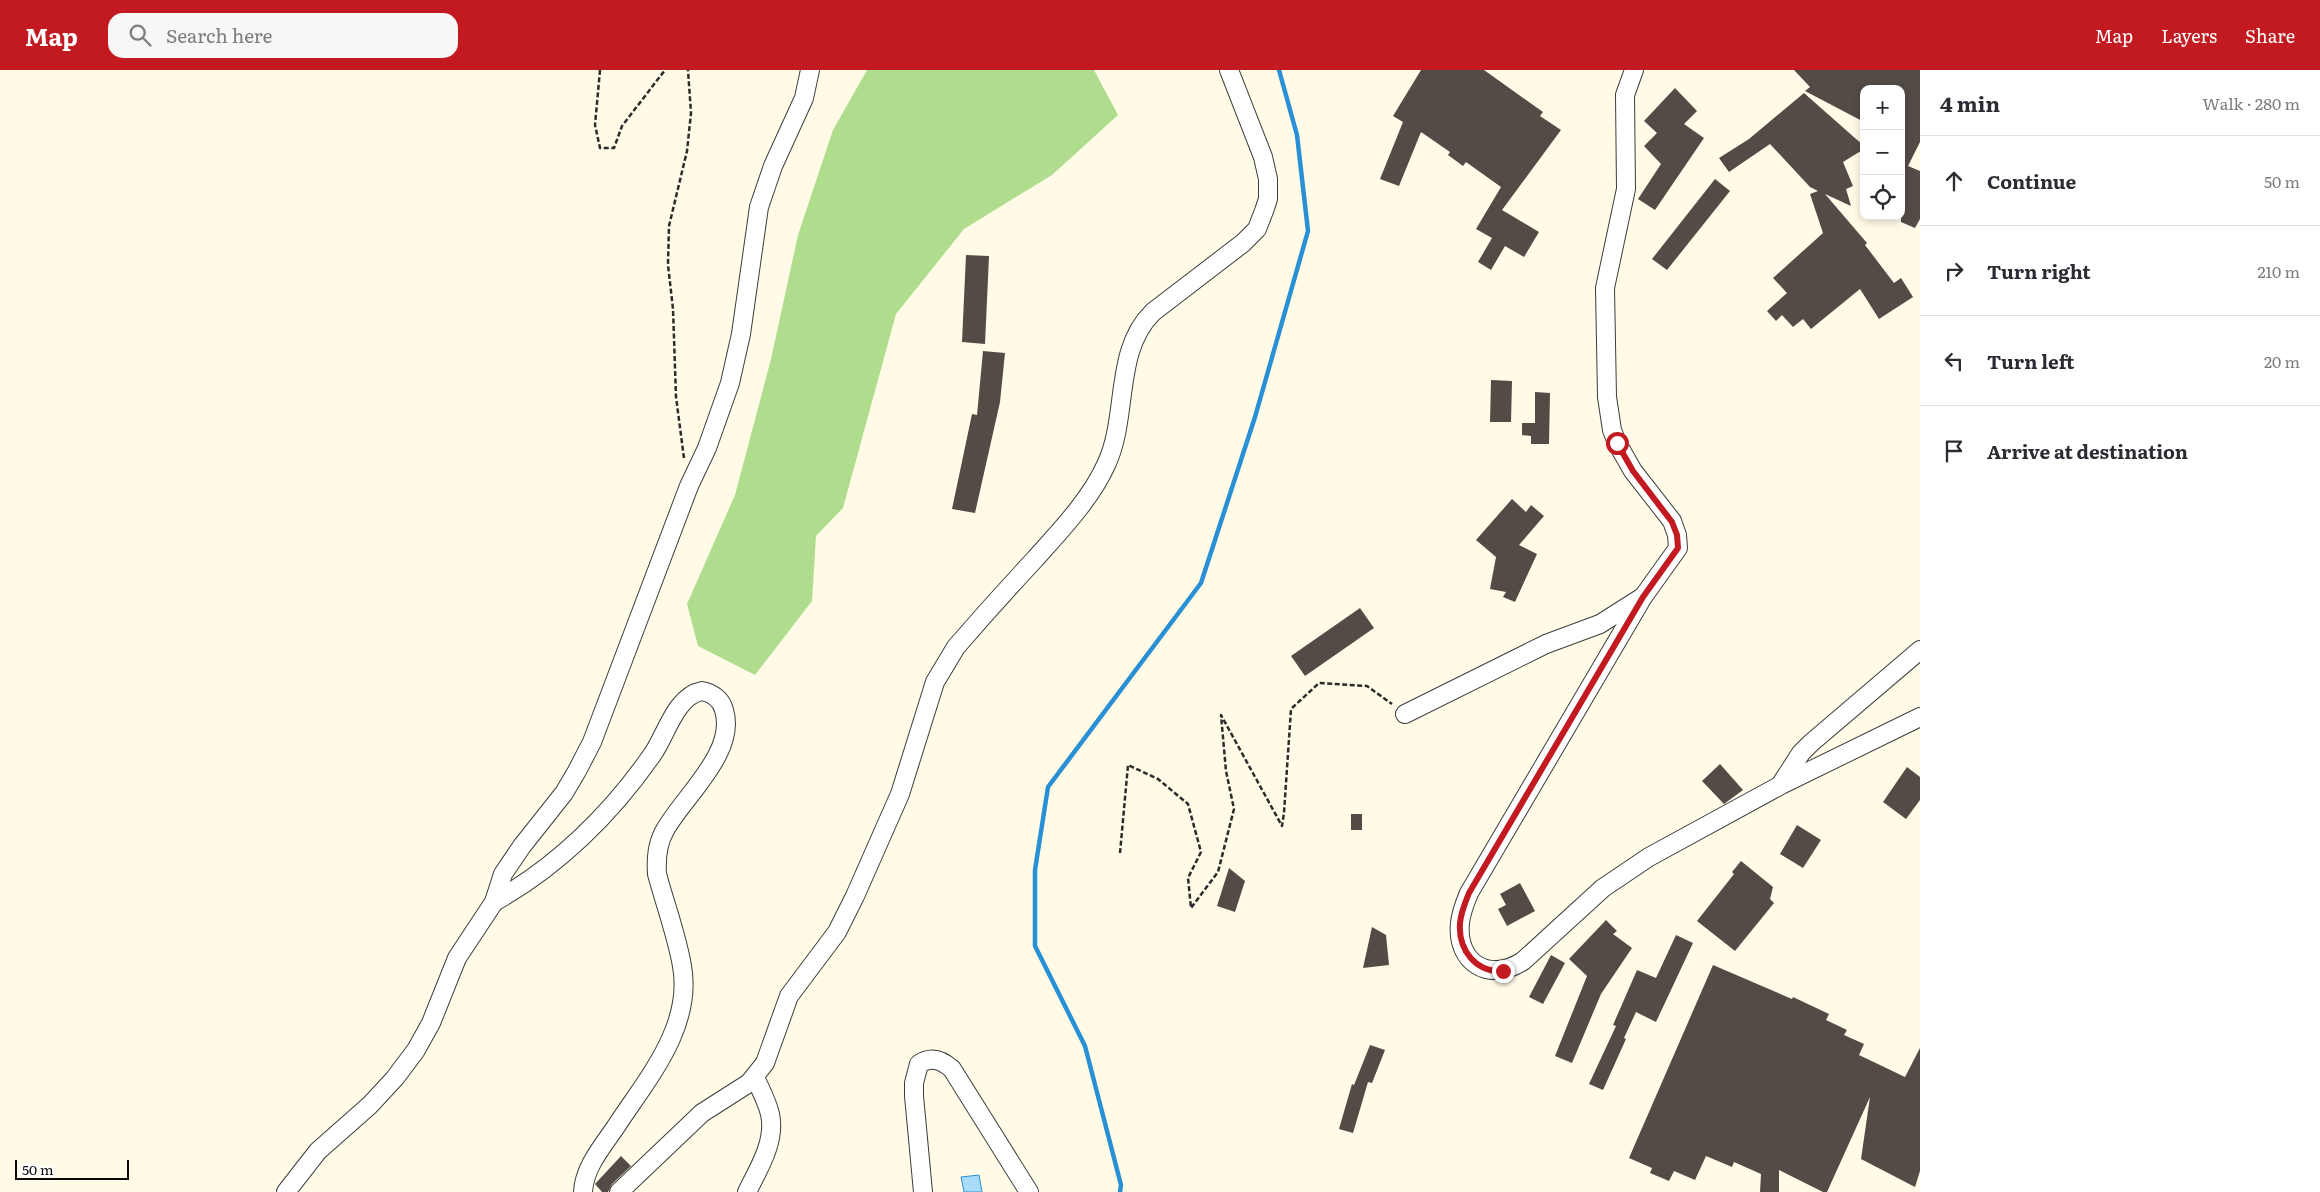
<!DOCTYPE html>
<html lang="en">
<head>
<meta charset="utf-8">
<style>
	body { margin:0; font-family:Literata,serif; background:#f7f7f7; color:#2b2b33 }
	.controls { position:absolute; right:15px; top:15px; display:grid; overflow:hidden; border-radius:10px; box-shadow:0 2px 8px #0003 }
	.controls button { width:45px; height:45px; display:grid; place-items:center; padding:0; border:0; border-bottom:1px solid #e1e1e2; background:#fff; color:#2b2b33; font:25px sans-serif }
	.scale { position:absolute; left:15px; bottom:12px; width:114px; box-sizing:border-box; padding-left:5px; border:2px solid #0a0a0a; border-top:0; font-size:14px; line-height:18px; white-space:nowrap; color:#0a0a0a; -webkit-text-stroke:4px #fff; paint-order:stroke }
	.stop { position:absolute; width:15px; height:15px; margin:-11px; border:4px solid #c21a20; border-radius:50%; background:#fff }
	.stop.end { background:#c21a20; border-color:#fff; box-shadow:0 1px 5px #0008 }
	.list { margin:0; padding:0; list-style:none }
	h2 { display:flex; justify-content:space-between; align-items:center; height:65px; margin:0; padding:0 20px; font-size:21px }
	h2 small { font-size:16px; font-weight:400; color:#7c7c81 }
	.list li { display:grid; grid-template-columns:32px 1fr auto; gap:15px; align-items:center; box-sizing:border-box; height:90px; padding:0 20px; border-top:1px solid #e1e1e2 }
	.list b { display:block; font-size:19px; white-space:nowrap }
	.list em { font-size:16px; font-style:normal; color:#7c7c81 }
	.icon { flex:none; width:28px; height:28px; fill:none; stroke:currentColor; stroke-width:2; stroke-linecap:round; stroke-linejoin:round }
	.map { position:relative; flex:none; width:1920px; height:1122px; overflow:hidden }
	header { display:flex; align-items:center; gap:30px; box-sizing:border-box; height:70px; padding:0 25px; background:#c21a20; color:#fff }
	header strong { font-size:24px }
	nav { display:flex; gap:28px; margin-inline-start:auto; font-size:18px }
	.search { width:350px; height:45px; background:#f7f7f7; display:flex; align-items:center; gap:12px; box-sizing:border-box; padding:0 18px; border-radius:15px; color:#7c7c81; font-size:19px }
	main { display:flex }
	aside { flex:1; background:#fff }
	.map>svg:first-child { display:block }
</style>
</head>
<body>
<header>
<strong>Map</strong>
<div class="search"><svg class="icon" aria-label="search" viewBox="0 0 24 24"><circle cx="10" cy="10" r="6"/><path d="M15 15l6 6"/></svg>Search here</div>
<nav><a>Map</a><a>Layers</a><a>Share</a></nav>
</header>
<main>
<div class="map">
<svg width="1920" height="1122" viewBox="0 0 1920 1122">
	<rect width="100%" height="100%" fill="#fffbe7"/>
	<path fill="#b0dd8d" d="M 867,0 L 1094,0 L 1118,45 L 1052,105 L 964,159 L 896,244 L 843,438 L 816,466 L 812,531 L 755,605 L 698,576 L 687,534 L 735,425 L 771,289 L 798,165 L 833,60 Z"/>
	<path fill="#a8dbfa" stroke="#2a90d6" d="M 979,1105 L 982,1122 L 964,1122 L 961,1107 Z"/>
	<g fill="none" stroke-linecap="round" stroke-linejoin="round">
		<path stroke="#2a90d6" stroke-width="4.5" d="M 1120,1122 L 1121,1115 L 1085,976 L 1035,876 L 1035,800 L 1048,717 L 1201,513 L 1255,347 L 1308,161 L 1297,65 L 1279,0"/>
	</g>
	<g fill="#534b46">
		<path d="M 1421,0 L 1484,0 L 1543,42 L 1540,46 L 1561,60 L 1502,140 L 1539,162 L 1524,187 L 1505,176 L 1491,200 L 1478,192 L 1492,168 L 1476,159 L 1501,117 L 1466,92 L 1463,96 L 1448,85 L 1450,82 L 1421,62 L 1399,116 L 1380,109 L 1403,52 L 1393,46 Z"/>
		<path d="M 1794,0 L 1920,0 L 1920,72 L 1908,96 L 1920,101 L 1920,149 L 1915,158 L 1901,152 L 1901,19 L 1864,19 L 1864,52 L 1805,21 L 1810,17 Z"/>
		<path d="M 1675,18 L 1697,41 L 1684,54 L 1704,68 L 1655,140 L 1638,129 L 1661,94 L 1644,76 L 1657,63 L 1644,51 Z"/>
		<path d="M 1804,23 L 1864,76 L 1864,79 L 1843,92 L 1853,116 L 1846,119 L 1851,136 L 1825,124 L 1867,173 L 1865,175 L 1894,213 L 1901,208 L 1913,227 L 1879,249 L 1860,219 L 1811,259 L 1803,249 L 1793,257 L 1782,245 L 1776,251 L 1767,241 L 1787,223 L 1773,208 L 1823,163 L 1810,124 L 1818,121 L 1810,117 L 1770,74 L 1729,102 L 1719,88 L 1749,69 Z"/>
		<path d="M 1715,109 L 1730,121 L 1667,200 L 1652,189 Z"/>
		<path d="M 966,185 L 989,186 L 985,274 L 962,272 Z"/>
		<path d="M 983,281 L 1005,283 L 1000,332 L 975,443 L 952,439 L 972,344 L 977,345 Z"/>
		<path d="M 1491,310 L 1512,311 L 1511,352 L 1490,352 Z"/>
		<path d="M 1535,322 L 1550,323 L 1549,374 L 1531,374 L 1531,366 L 1522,365 L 1522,353 L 1535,353 Z"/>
		<path d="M 1512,429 L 1526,442 L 1531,435 L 1544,446 L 1519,475 L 1537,484 L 1515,532 L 1503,527 L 1506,522 L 1490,519 L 1496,487 L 1476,470 Z"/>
		<path d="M 1360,538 L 1374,558 L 1305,606 L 1291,586 Z"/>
		<path d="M 1720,694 L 1743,720 L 1724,734 L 1702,711 Z"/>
		<path d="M 1907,697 L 1920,707 L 1920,730 L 1906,749 L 1883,732 Z"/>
		<rect x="1351" y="744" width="11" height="16"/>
		<path d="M 1797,755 L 1821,770 L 1803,798 L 1780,784 Z"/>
		<path d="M 1741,791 L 1773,817 L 1770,829 L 1774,833 L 1735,881 L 1697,851 L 1734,804 L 1732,802 Z"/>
		<path d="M 1229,798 L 1245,811 L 1235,842 L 1217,836 Z"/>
		<path d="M 1520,813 L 1535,841 L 1507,856 L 1498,839 L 1506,835 L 1500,824 Z"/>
		<path d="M 1606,850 L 1617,861 L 1613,864 L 1632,878 L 1601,924 L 1572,993 L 1555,986 L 1587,906 L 1569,889 Z"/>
		<path d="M 1372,857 L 1386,865 L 1389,895 L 1363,898 Z"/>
		<path d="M 1676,865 L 1693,873 L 1656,952 L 1636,942 L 1624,968 L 1626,969 L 1603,1020 L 1589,1014 L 1616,956 L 1613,955 L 1637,900 L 1656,908 Z"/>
		<path d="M 1551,885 L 1565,893 L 1543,934 L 1529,927 Z"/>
		<path d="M 1713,895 L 1792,929 L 1793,927 L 1829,944 L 1826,950 L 1847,960 L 1844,965 L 1864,974 L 1859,985 L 1905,1007 L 1920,978 L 1920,1101 L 1915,1117 L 1861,1089 L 1870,1027 L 1827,1122 L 1823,1122 L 1779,1100 L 1779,1122 L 1760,1122 L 1761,1104 L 1734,1092 L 1732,1097 L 1706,1086 L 1695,1110 L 1674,1101 L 1669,1111 L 1650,1103 L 1652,1098 L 1629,1088 Z"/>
		<path d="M 1370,975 L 1385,980 L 1372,1013 L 1368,1012 L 1353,1063 L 1339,1059 L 1352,1014 L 1354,1015 Z"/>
		<path d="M 621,1086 L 631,1096 L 612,1114 L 608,1122 L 602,1122 L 595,1114 Z"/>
	</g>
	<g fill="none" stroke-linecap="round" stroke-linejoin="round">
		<defs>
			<g id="minor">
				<path d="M 1634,0 L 1625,25 L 1626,119 L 1605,218 L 1607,327 L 1612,360 L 1617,373 L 1633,401 L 1672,451 L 1677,465 L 1678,478 L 1643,527 L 1469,823 C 1465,833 1461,842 1460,853 C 1456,893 1489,913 1523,891 L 1603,818 L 1649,787 L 1781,715 L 1920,647"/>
				<path d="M 1405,644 L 1546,574 L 1600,554 L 1641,528"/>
				<path d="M 1781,714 L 1801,683 L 1811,673 L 1920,580"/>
				<path d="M 494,832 C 557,797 611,744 652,685 C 666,666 675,626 702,621 C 712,623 721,629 724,640 C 737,682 684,726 665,760 C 657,774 656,788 657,804 C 665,834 677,866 682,896 C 693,958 646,1010 615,1058 C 602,1077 584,1098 583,1122"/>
				<path d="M 286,1122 L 318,1081 L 370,1035 L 395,1008 L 416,980 L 431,953 L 457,888 L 494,832 L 503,804 L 522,776 L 564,723 L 577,701 L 592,672 L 689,416 L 707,378 L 730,313 L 741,264 L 759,137 L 773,96 L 804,28 L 810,0"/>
				<path d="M 619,1122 L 702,1043 L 749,1013 L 765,993 L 789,926 L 837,862 L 855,826 L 900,724 L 935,612 L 956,577 C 982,547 1008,518 1035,489 C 1060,461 1090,430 1106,395 C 1129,347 1113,281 1153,242 L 1243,173 L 1257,159 L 1264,141 L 1268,129 L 1268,109 L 1263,87 L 1229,0"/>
				<path d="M 747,1122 C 759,1098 776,1071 770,1044 C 767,1031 760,1019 755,1007"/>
				<path d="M 923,1122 L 914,1026 L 914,1013 L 919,994 C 931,986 942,990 952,999 L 1029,1122"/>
			</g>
		</defs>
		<use href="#minor" stroke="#3d3d3d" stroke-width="20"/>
		<g stroke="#2c2c2c" stroke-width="2.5" stroke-dasharray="5 2.5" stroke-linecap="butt">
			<path d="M 600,0 L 595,55 L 600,78 L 614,78 L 622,56 L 665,0"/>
			<path d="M 684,388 L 676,327 L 673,239 L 668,195 L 669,156 L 687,81 L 691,43 L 688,0"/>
			<path d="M 1120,783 L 1128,695 L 1158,709 L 1188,734 L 1201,782 L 1188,808 L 1191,838 L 1218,802 L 1234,739 L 1226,701 L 1221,645 L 1282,756 L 1284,743 L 1291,639 L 1319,613 L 1367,616 L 1392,634"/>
		</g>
		<use href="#minor" stroke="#fff" stroke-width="18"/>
	</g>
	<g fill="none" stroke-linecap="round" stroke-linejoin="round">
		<path stroke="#c21a20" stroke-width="6" d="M 1503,901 C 1476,903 1458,880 1460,853 C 1461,842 1465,833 1469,823 L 1643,527 L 1678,478 L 1677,465 L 1672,452 L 1633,401 L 1617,373"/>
	</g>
</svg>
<div class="controls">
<button>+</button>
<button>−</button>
<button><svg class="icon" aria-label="locate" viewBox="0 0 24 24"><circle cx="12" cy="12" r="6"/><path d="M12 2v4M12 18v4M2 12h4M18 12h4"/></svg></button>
</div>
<div class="scale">50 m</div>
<div class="stop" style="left:1617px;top:373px"></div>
<div class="stop end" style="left:1503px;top:901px"></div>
</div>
<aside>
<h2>4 min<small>Walk · 280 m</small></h2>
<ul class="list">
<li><svg class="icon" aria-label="ahead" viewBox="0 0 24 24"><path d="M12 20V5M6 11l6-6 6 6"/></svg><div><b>Continue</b></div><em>50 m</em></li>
<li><svg class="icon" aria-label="right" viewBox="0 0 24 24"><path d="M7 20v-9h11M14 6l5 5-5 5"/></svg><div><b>Turn right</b></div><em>210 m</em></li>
<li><svg class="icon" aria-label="left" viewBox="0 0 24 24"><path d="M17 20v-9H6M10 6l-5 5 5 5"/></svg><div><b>Turn left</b></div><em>20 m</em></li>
<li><svg class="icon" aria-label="arrive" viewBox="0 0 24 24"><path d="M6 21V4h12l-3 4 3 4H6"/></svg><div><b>Arrive at destination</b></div></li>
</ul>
</aside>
</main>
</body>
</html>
